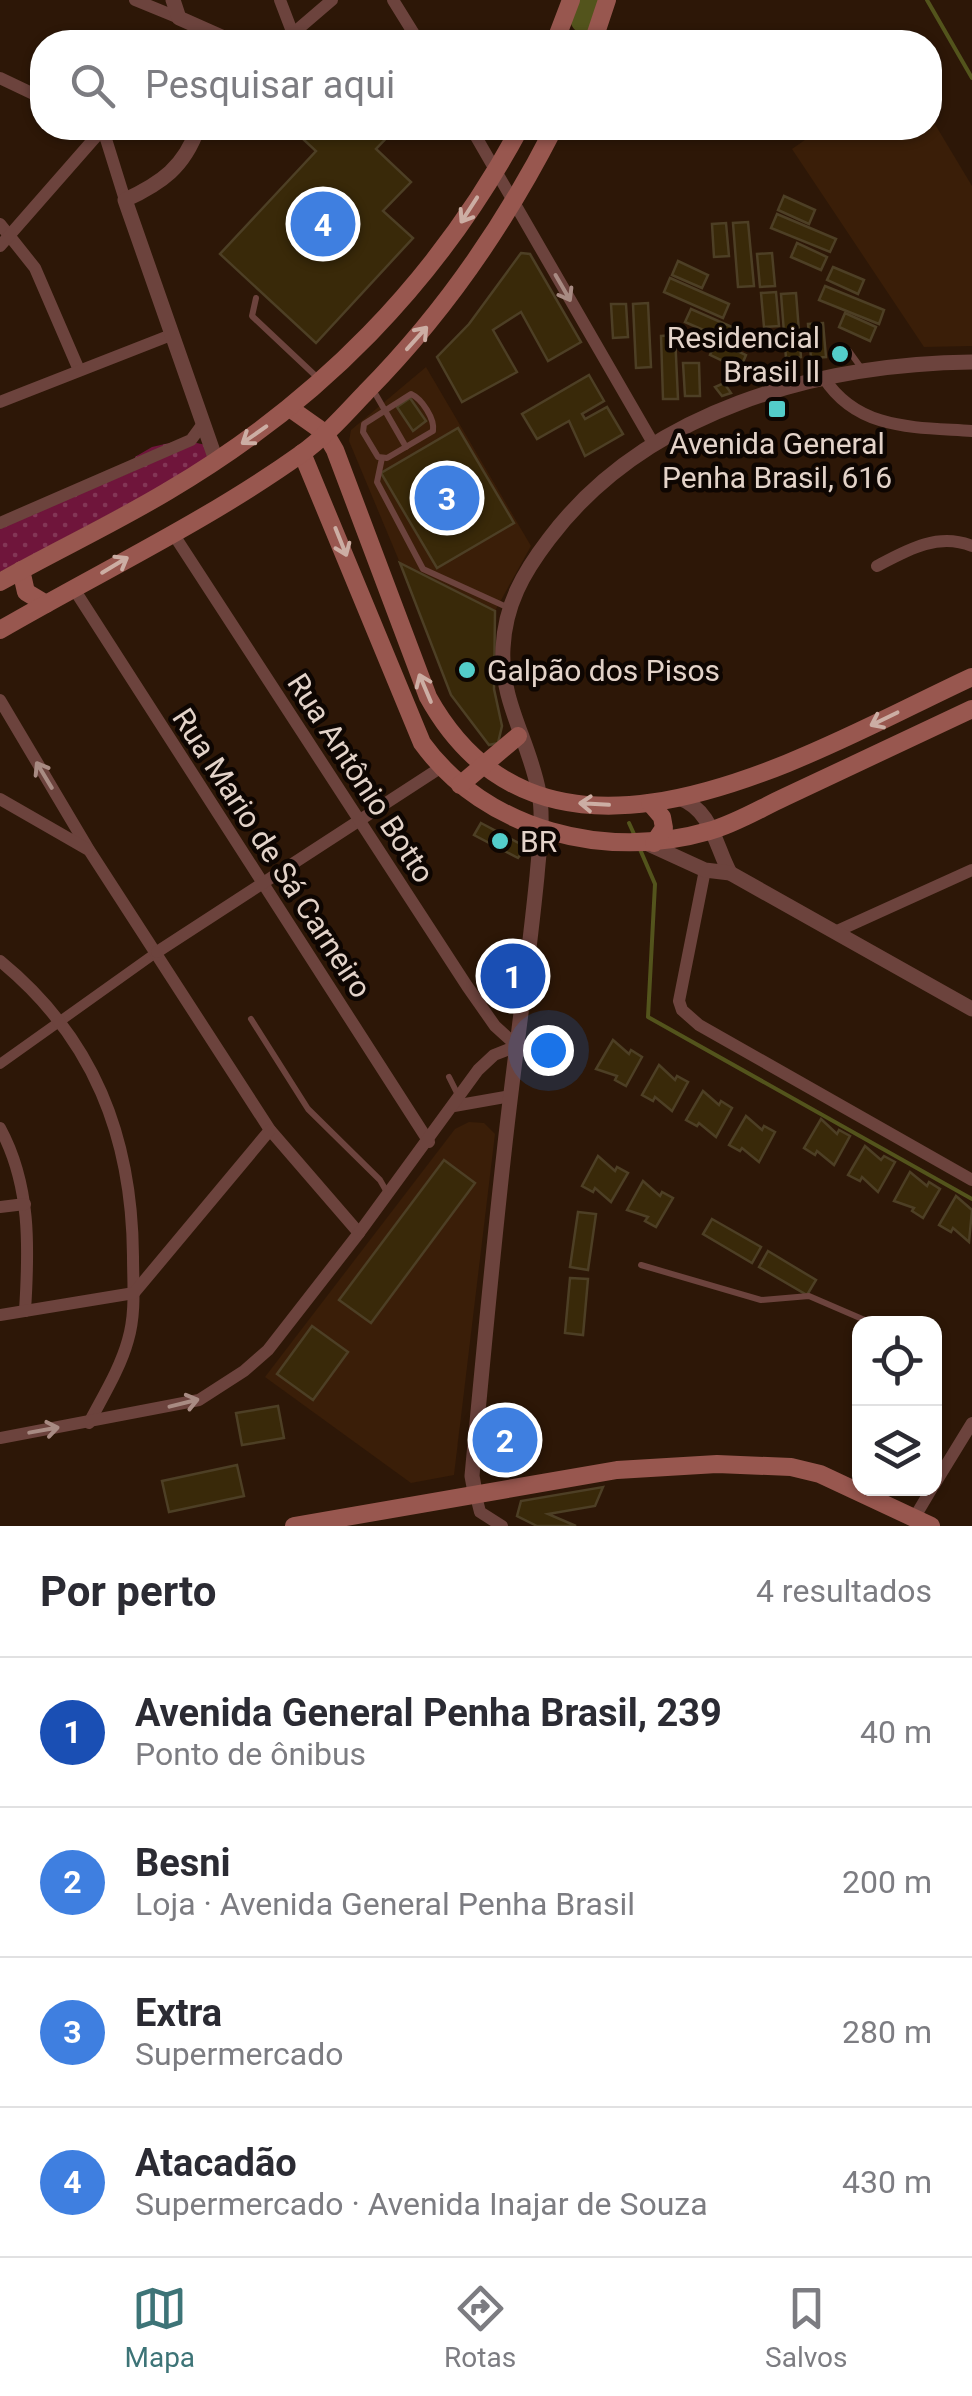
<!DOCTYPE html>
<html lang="pt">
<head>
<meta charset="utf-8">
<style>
	body { margin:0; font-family:Roboto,sans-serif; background:#f7f7f7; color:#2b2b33 }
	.controls { position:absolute; right:30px; bottom:30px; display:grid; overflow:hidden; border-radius:20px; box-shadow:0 2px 8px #0004 }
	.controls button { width:90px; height:90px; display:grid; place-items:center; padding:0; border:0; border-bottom:2px solid #e1e1e2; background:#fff; color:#2b2b33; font:50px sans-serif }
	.you { position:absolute; left:548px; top:1050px; width:35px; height:35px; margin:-25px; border:8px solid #fff; border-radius:50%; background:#1a73e8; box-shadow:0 0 0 15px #1a73e833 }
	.badge { display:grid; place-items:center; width:65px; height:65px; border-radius:50%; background:#3d7477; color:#fff; font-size:32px; font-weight:700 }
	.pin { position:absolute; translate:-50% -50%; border:5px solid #fff; box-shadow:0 2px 10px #0006 }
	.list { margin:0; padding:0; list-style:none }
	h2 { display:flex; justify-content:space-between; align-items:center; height:130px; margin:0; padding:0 40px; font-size:42px }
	h2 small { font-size:32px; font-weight:400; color:#7c7c81 }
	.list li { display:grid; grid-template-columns:65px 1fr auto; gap:30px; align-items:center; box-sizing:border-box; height:150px; padding:0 40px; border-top:2px solid #e1e1e2 }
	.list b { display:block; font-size:38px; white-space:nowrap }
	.list p { margin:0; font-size:32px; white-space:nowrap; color:#7c7c81 }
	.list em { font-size:32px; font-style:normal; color:#7c7c81 }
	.icon { flex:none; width:55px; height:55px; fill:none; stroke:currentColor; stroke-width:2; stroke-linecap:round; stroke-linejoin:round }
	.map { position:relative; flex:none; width:972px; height:1526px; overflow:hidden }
	.search { position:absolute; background:#fff; box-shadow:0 2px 8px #0004; left:30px; right:30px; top:30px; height:110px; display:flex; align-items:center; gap:25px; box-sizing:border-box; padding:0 35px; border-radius:40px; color:#7c7c81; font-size:38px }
	.sheet { height:730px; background:#fff }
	nav { display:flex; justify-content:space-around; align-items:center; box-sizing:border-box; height:140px; border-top:2px solid #e1e1e2; background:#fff; font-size:28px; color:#7c7c81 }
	nav a { display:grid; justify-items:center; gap:5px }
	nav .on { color:#3d7477 }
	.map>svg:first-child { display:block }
</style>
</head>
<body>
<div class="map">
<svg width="972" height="1526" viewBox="0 0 972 1526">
	<defs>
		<pattern id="park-dots" width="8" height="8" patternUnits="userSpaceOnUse" patternTransform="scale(2.5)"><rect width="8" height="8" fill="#6f153b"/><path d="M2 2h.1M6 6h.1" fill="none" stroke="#833656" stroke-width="1.8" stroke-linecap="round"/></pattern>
	</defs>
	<rect width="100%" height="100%" fill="#2d1707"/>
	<g fill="#3a1e08">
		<path d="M 930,116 L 972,186 L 972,346 L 924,347 L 792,149 L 822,128 L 930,128 Z"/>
		<path d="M 426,367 L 531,546 L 495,611 L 400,563 L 349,441 L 351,430 Z"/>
		<path d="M 469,1122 L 484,1123 L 495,1134 L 454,1475 L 411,1483 L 265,1377 L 455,1129 Z"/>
	</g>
	<path fill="url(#park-dots)" d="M 183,440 L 206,445 L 213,459 L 0,572 L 0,526 L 134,471 L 135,457 L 152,447 Z"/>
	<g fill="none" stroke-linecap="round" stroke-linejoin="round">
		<g stroke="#53541c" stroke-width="4">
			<path d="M 927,0 L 972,78"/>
			<path d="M 629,823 L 634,834"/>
			<path d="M 639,847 L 655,884 L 648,1017 L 972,1199"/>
		</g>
		<path stroke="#53541c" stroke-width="25" d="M 583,20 L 590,0"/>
	</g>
	<g fill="#392909" stroke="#4d3f25" stroke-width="2.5">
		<path d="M 315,128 L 396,128 L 376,149 L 411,182 L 383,211 L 413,238 L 316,343 L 220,254 L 316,151 L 304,140 Z"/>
		<path d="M 784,196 L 815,210 L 809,224 L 778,210 Z"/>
		<path d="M 777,214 L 836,239 L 830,252 L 771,228 Z"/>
		<path d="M 748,222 L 754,286 L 738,287 L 733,223 Z"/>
		<path d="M 726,223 L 729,256 L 714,257 L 712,224 Z"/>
		<path d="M 797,243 L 827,257 L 821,270 L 791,257 Z"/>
		<path d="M 521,253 L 530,254 L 581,342 L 548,361 L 521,312 L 493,330 L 517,372 L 462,402 L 437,357 L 469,324 Z"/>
		<path d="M 772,253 L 775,286 L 760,287 L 757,254 Z"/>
		<path d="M 678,261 L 708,275 L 702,288 L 672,275 Z"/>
		<path d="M 833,267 L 864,280 L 858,294 L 827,280 Z"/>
		<path d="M 670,278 L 729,304 L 723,318 L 664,292 Z"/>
		<path d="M 825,286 L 884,310 L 879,324 L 819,300 Z"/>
		<path d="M 776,292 L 779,326 L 764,327 L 761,293 Z"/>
		<path d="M 796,293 L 801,357 L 786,358 L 781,294 Z"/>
		<path d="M 648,303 L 651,367 L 636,368 L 633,304 Z"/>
		<path d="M 611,304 L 626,304 L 628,337 L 613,338 Z"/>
		<path d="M 691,309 L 750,335 L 744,348 L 685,322 Z"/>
		<path d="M 845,313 L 876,327 L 870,341 L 839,327 Z"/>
		<path d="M 823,323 L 826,357 L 811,358 L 808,324 Z"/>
		<path d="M 675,335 L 678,399 L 663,399 L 661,336 Z"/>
		<path d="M 716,341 L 746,355 L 740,369 L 710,355 Z"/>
		<path d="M 843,347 L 848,358 L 836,360 L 832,351 Z"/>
		<path d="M 683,363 L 699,363 L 700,396 L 685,396 Z"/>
		<path d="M 589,375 L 604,401 L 582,414 L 585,419 L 607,407 L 623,434 L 585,456 L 569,421 L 537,439 L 522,414 Z"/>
		<path d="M 724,383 L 731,393 L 722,396 L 715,387 Z"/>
		<path d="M 410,398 L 426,421 L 413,431 L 397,407 Z"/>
		<path d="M 458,428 L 514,523 L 437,568 L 381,473 Z"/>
		<path d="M 400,563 L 495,611 L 494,689 L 502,726 L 498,743 L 489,745 L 451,695 Z"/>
		<path d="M 481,823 L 526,847 L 518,858 L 474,835 Z"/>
		<path d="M 613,1040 L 629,1054 L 631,1050 L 642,1057 L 626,1086 L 615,1080 L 617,1076 L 596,1069 Z"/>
		<path d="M 659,1065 L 675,1080 L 677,1076 L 688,1082 L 672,1111 L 655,1097 L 653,1101 L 642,1095 Z"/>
		<path d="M 703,1091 L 719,1105 L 721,1101 L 732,1108 L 716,1137 L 699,1123 L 697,1126 L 686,1120 Z"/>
		<path d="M 746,1116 L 762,1130 L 764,1126 L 775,1132 L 759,1162 L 742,1148 L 740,1151 L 729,1145 Z"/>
		<path d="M 821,1119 L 837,1134 L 839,1130 L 850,1136 L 834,1165 L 817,1151 L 815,1155 L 804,1148 Z"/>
		<path d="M 865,1146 L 881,1160 L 884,1156 L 895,1162 L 878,1192 L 862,1177 L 860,1181 L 848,1175 Z"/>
		<path d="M 598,1156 L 615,1171 L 617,1167 L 628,1173 L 611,1202 L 595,1188 L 593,1192 L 582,1186 Z"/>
		<path d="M 444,1160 L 475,1183 L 371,1323 L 339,1300 Z"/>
		<path d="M 910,1172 L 927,1186 L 929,1182 L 940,1189 L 923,1218 L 912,1211 L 914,1208 L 894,1201 Z"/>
		<path d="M 643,1181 L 660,1196 L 662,1192 L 673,1198 L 656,1227 L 645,1221 L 648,1217 L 627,1210 Z"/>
		<path d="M 956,1196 L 972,1210 L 969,1242 L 953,1228 L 951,1232 L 939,1225 Z"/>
		<path d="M 578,1212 L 596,1214 L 588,1270 L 570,1267 Z"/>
		<path d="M 712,1219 L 761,1247 L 752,1263 L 703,1234 Z"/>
		<path d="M 768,1251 L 816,1280 L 807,1295 L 759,1267 Z"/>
		<path d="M 570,1278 L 588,1279 L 583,1335 L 565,1333 Z"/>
		<path d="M 312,1326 L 348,1352 L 313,1400 L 277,1374 Z"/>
		<path d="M 278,1406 L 284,1438 L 242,1445 L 236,1413 Z"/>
		<path d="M 490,1413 L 523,1417 L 520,1463 L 485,1470 Z"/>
		<path d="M 237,1465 L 244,1496 L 169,1512 L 162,1481 Z"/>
		<path d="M 603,1487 L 595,1506 L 548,1514 L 576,1526 L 537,1526 L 517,1516 L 521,1501 Z"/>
	</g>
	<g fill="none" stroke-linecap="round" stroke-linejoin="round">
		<g stroke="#6c433d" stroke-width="6">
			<path d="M 256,298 L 252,316 L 320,380"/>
			<path d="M 849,351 L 862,369"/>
			<path d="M 372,388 L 406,447"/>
			<path d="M 411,394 C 422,399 435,419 433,431 L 387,458 L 378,457 L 363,432 L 364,424 Z"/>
			<path d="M 382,458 L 377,482 L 423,569 L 509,608"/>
			<path d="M 251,1019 L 308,1109 L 380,1180 L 388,1194"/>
			<path d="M 449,1077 L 459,1097"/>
			<path d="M 641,1265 L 761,1300 L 809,1296 L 867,1321"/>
		</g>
		<path stroke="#6c433d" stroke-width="10" d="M 0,1064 L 157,952"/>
		<g stroke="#6c433d" stroke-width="12">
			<path d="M 135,0 L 179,18"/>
			<path d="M 280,0 L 293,34"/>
			<path d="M 393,0 L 419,42"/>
			<path d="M 283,42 L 332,0"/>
			<path d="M 0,78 L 42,98"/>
			<path d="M 97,128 L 106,139 L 125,200"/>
			<path d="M 471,128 L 653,443"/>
			<path d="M 0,224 L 35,268 L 79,370"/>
			<path d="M 0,246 L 100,132"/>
			<path d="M 824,378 C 858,431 916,427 972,431"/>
			<path d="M 0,402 L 171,335"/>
			<path d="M 0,523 L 191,440 L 202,425"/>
			<path d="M 877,566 C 907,550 938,532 972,546"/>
			<path d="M 74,589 L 429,1142"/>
			<path d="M 0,700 L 89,850 L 270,1130 L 359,1233"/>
			<path d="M 0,799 L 87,849"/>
			<path d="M 705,870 L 679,1001 L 682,1010 L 699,1025 L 972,1180"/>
			<path d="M 835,932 L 972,870"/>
			<path d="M 157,952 L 440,768"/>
			<path d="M 0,961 C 94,1038 132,1137 133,1256 C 133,1284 136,1313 128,1340 C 120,1369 103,1396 89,1423"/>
			<path d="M 454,1106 L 511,1096"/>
			<path d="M 0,1128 C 31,1185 29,1248 25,1311"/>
			<path d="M 0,1207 L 25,1204"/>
			<path d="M 0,1315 L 134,1293 L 270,1130"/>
			<path d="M 0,1438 L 199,1400 L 244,1371 L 268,1350 L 359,1233 L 478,1070 L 494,1055 L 517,1046 L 495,1026 L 467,986 L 172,532"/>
			<path d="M 934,1485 L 972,1423"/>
			<path d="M 475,1492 L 480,1512 L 502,1526"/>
			<path d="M 916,1515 L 932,1488"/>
		</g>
		<g stroke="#6c433d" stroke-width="15">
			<path d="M 173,0 L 179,18 L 233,42"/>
			<path d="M 198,128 C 184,167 162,183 125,200 L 216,460"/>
			<path d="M 679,798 C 712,810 715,845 730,873"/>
			<path d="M 646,843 L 705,870 L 730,873 L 972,1009"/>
			<path d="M 475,1492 L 472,1476 C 482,1368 492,1260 504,1153 C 514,1060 528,968 537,876 C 539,850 544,819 539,793 C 530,742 500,702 503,648 C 505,605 523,573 549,539 C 646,410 818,364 972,362"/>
		</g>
		<g stroke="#98574f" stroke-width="18">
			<path d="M 555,42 L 571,0"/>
			<path d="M 593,42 L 607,0"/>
			<path d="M 291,409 L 325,433 L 335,450 L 428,697 C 549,915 814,750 972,677"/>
			<path d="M 302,453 L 422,743 C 486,831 606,861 709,831 C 735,824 761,808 785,797 C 848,768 910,738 972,709"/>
			<path d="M 21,570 L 26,592 L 46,604"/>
			<path d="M 0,582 C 55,551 113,524 168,491 C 318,403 438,281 520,128"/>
			<path d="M 0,630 C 100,572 207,521 301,454 C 325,437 346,413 366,392 C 444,313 504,226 554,128"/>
			<path d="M 460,785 L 518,736"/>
			<path d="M 650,803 L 662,817 L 664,828 L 654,843"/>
			<path d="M 294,1526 L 617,1470 L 717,1464 L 791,1467 L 820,1474 L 931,1526"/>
		</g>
	</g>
	<defs><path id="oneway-shaft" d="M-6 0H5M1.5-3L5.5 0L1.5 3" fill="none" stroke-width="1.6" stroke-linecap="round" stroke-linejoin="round" transform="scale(2.5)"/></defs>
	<g stroke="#ccaea4">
		<use href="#oneway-shaft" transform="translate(469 210) rotate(123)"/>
		<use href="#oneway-shaft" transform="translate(417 338) rotate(-48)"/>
		<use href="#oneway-shaft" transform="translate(254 435) rotate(145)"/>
		<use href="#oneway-shaft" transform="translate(341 542) rotate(68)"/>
		<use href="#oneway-shaft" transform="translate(115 565) rotate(-31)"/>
		<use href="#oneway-shaft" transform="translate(425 688) rotate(-113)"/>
		<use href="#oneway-shaft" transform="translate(884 719) rotate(154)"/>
		<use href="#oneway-shaft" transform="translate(594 804) rotate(-177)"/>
	</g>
	<g stroke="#a88b83">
		<use href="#oneway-shaft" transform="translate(563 288) rotate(60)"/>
		<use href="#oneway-shaft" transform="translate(44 775) rotate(-121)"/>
		<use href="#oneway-shaft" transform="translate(184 1403) rotate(-14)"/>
		<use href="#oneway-shaft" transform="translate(44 1430) rotate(-10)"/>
	</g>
	<g fill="#53cdca" stroke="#0e0602" stroke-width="4">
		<circle cx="840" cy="354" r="10"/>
		<rect x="767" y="399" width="20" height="20" rx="5"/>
		<circle cx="467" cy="670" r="10"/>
		<circle cx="500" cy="841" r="10"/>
	</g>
	<g text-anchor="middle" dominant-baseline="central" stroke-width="9" stroke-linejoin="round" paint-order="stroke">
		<g font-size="30" fill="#e3d3c9" stroke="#0e0602" text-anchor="start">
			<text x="820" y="337" text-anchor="end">Residencial<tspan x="820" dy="34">Brasil ll</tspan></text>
			<text x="777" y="443" text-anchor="middle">Avenida General<tspan x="777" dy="34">Penha Brasil, 616</tspan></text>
			<text x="487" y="670">Galpão dos Pisos</text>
			<text x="520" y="841">BR</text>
		</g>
		<g font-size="30" fill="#e3d3c9" stroke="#0e0602">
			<text transform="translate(361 778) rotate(57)">Rua Antônio Botto</text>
			<text transform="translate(272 853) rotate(57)">Rua Mario de Sá Carneiro</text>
		</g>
	</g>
</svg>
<div class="controls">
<button><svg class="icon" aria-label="locate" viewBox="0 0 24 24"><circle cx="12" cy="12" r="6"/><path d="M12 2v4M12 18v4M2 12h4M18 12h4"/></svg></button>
<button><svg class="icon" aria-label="layers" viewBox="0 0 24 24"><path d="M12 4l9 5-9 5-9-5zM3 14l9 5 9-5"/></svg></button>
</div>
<div class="you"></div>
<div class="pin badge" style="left:513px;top:976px;background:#1a4fb4">1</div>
<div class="pin badge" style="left:505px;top:1440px;background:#3f7fe0">2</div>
<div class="pin badge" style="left:447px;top:498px;background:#3f7fe0">3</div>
<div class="pin badge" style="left:323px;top:224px;background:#3f7fe0">4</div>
<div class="search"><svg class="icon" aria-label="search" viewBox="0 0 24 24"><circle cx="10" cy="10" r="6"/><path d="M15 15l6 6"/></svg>Pesquisar aqui</div>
</div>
<section class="sheet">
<h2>Por perto<small>4 resultados</small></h2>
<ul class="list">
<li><span class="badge" style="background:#1a4fb4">1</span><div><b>Avenida General Penha Brasil, 239</b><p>Ponto de ônibus</p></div><em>40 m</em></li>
<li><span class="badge" style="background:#3f7fe0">2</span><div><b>Besni</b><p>Loja · Avenida General Penha Brasil</p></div><em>200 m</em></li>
<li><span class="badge" style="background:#3f7fe0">3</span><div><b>Extra</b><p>Supermercado</p></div><em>280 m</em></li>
<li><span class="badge" style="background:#3f7fe0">4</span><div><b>Atacadão</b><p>Supermercado · Avenida Inajar de Souza</p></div><em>430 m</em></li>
</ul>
</section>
<nav>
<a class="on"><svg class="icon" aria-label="map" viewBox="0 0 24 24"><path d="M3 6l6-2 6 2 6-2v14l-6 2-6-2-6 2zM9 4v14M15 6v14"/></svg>Mapa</a>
<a><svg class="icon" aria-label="directions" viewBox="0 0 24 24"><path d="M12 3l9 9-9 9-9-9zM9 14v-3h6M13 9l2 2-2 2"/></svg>Rotas</a>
<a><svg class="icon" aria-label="saved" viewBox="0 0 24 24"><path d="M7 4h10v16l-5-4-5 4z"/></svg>Salvos</a>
</nav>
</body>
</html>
